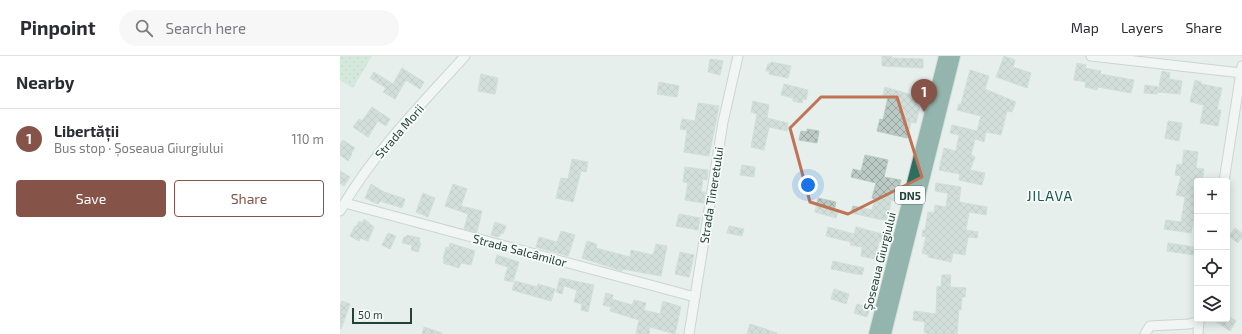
<!DOCTYPE html>
<html lang="en">
<head>
<meta charset="utf-8">
<style>
	body { margin:0; font-family:"Exo 2",sans-serif; background:#f7f7f7; color:#2b2b33 }
	.controls { position:absolute; right:12px; bottom:12px; display:grid; overflow:hidden; border-radius:4px; box-shadow:0 2px 10px #0003 }
	.controls button { width:36px; height:36px; display:grid; place-items:center; padding:0; border:0; border-bottom:1px solid #e1e1e2; background:#fff; color:#2b2b33; font:20px sans-serif }
	.scale { position:absolute; left:12px; bottom:10px; width:60px; box-sizing:border-box; padding-left:4px; border:2px solid #24423a; border-top:0; font-size:11px; line-height:14px; white-space:nowrap; color:#24423a; -webkit-text-stroke:3px #f7fbf9; paint-order:stroke }
	.you { position:absolute; left:468px; top:129px; width:14px; height:14px; margin:-10px; border:3px solid #fff; border-radius:50%; background:#1a73e8; box-shadow:0 0 0 6px #1a73e833 }
	.badge { display:grid; place-items:center; width:26px; height:26px; border-radius:50%; background:#855347; color:#fff; font-size:13px; font-weight:700 }
	.pin { position:absolute; translate:-50% -33px; filter:drop-shadow(0 1px 2px #0008) }
	.pin::after { content:''; position:absolute; top:21px; width:14px; height:12px; background:inherit; clip-path:polygon(0 0,100% 0,50% 100%) }
	.list { margin:0; padding:0; list-style:none }
	h2 { display:flex; justify-content:space-between; align-items:center; height:52px; margin:0; padding:0 16px; font-size:17px }
	h2 small { font-size:13px; font-weight:400; color:#7c7c81 }
	.list li { display:grid; grid-template-columns:26px 1fr auto; gap:12px; align-items:center; box-sizing:border-box; height:60px; padding:0 16px; border-top:1px solid #e1e1e2 }
	.list b { display:block; font-size:15px; white-space:nowrap }
	.list p { margin:0; font-size:13px; white-space:nowrap; color:#7c7c81 }
	.list em { font-size:13px; font-style:normal; color:#7c7c81 }
	.actions { display:flex; gap:8px; padding:12px 16px }
	.actions a { flex:1; padding:9px 0; border:1px solid #855347; border-radius:4px; text-align:center; font-size:14px; color:#855347 }
	.actions .main { background:#855347; color:#fff }
	.icon { flex:none; width:22px; height:22px; fill:none; stroke:currentColor; stroke-width:2; stroke-linecap:round; stroke-linejoin:round }
	.map { position:relative; flex:none; width:902px; height:278px; overflow:hidden }
	header { display:flex; align-items:center; gap:24px; box-sizing:border-box; height:56px; padding:0 20px; background:#fff; border-bottom:1px solid #e1e1e2 }
	header strong { font-size:19px }
	nav { display:flex; gap:22px; margin-inline-start:auto; font-size:14px }
	.search { width:280px; height:36px; background:#f7f7f7; display:flex; align-items:center; gap:10px; box-sizing:border-box; padding:0 14px; border-radius:22px; color:#7c7c81; font-size:15px }
	main { display:flex }
	aside { flex:1; background:#fff }
	.map>svg:first-child { display:block }
</style>
</head>
<body>
<header>
<strong>Pinpoint</strong>
<div class="search"><svg class="icon" aria-label="search" viewBox="0 0 24 24"><circle cx="10" cy="10" r="6"/><path d="M15 15l6 6"/></svg>Search here</div>
<nav><a>Map</a><a>Layers</a><a>Share</a></nav>
</header>
<main>
<aside>
<h2>Nearby<small></small></h2>
<ul class="list">
<li><span class="badge">1</span><div><b>Libertății</b><p>Bus stop · Șoseaua Giurgiului</p></div><em>110 m</em></li>
</ul>
<div class="actions"><a class="main">Save</a><a>Share</a></div>
</aside>
<div class="map">
<svg width="902" height="278" viewBox="0 0 902 278">
	<defs>
		<pattern id="garden-dots" width="8" height="8" patternUnits="userSpaceOnUse"><rect width="8" height="8" fill="#bfe0c8"/><path d="M2 2h.1M6 6h.1" fill="none" stroke="#a4c1ad" stroke-width="1.8" stroke-linecap="round"/></pattern>
		<pattern id="building-cross-hatch" width="8" height="8" patternUnits="userSpaceOnUse"><rect width="8" height="8" fill="#bbcac4"/><path d="M0 0l8 8M0 8l8-8" fill="none" stroke="#98a6a0"/></pattern>
	</defs>
	<rect width="100%" height="100%" fill="#e6efeb"/>
	<path fill="url(#garden-dots)" d="M 0,0 L 32,0 L 13,32 L 0,24 Z"/>
	<g fill="url(#building-cross-hatch)" stroke="#b8c9c2">
		<path d="M 542,0 L 552,0 L 551,2 L 583,3 L 583,12 L 542,10 Z"/>
		<path d="M 664,0 L 675,4 L 673,11 L 691,17 L 687,32 L 656,21 Z"/>
		<path d="M 370,3 L 383,5 L 380,19 L 368,16 Z"/>
		<path d="M 431,6 L 451,10 L 448,22 L 429,18 L 430,15 L 426,15 L 428,8 L 430,8 Z"/>
		<path d="M 737,7 L 746,9 L 745,12 L 761,15 L 760,18 L 794,24 L 791,37 L 758,31 L 757,34 L 745,31 L 746,26 L 734,24 Z"/>
		<path d="M 62,12 L 84,26 L 80,33 L 66,24 L 55,43 L 43,36 L 46,32 L 30,22 L 34,16 L 53,28 Z"/>
		<path d="M 630,14 L 649,20 L 645,33 L 676,46 L 672,56 L 667,55 L 661,79 L 646,76 L 644,86 L 635,83 L 631,99 L 635,101 L 630,114 L 645,117 L 642,129 L 619,124 L 620,118 L 599,114 L 604,92 L 616,95 L 619,79 L 610,77 L 612,69 L 637,75 L 641,60 L 617,54 L 619,48 L 621,48 Z"/>
		<path d="M 822,15 L 830,17 L 829,23 L 842,25 L 840,38 L 818,36 Z"/>
		<path d="M 141,18 L 158,22 L 155,38 L 138,35 Z"/>
		<path d="M 855,24 L 861,26 L 861,28 L 882,32 L 877,54 L 881,54 L 878,70 L 860,67 L 864,49 L 850,46 Z"/>
		<path d="M 319,26 L 339,30 L 337,41 L 317,38 Z"/>
		<path d="M 444,28 L 468,34 L 466,44 L 463,43 L 462,47 L 453,45 L 453,42 L 441,39 Z"/>
		<path d="M 805,29 L 818,31 L 817,38 L 804,37 Z"/>
		<path d="M 545,31 L 582,42 L 576,67 L 571,66 L 567,82 L 537,75 L 540,63 L 543,64 L 548,41 L 543,39 Z"/>
		<path d="M 413,45 L 429,49 L 427,62 L 448,67 L 447,75 L 429,71 L 424,94 L 411,91 L 417,58 L 411,56 Z"/>
		<path d="M 358,47 L 379,50 L 369,100 L 344,96 L 347,74 L 340,73 L 342,63 L 355,65 Z"/>
		<path d="M 32,51 L 50,63 L 46,70 L 38,65 L 28,81 L 13,71 L 19,63 L 22,65 Z"/>
		<path d="M 828,65 L 842,67 L 839,85 L 825,82 Z"/>
		<path d="M 467,73 L 479,75 L 477,87 L 459,84 L 461,75 L 467,76 Z"/>
		<path d="M 3,84 L 15,92 L 11,97 L 12,98 L 8,105 L 0,99 L 0,89 Z"/>
		<path d="M 844,94 L 858,96 L 856,112 L 864,113 L 862,125 L 857,125 L 857,160 L 854,160 L 851,177 L 824,173 L 826,164 L 841,166 L 845,141 L 836,139 L 841,120 L 835,119 L 837,108 L 842,109 Z"/>
		<path d="M 525,99 L 548,104 L 544,121 L 561,124 L 555,145 L 551,144 L 548,165 L 511,157 L 513,150 L 532,154 L 535,143 L 532,142 L 536,127 L 511,121 L 513,113 L 521,115 Z"/>
		<path d="M 232,103 L 248,106 L 246,116 L 241,115 L 233,146 L 216,142 L 221,122 L 228,123 Z"/>
		<path d="M 402,109 L 415,111 L 414,121 L 400,119 Z"/>
		<path d="M 345,111 L 368,114 L 367,124 L 363,123 L 361,136 L 365,136 L 364,147 L 345,144 L 348,127 L 343,126 Z"/>
		<path d="M 0,115 L 10,121 L 4,130 L 0,127 Z"/>
		<path d="M 596,127 L 621,131 L 619,146 L 647,151 L 646,159 L 629,156 L 626,174 L 638,176 L 637,182 L 628,181 L 625,199 L 613,197 L 611,206 L 588,201 L 588,199 L 582,197 L 586,181 L 582,180 L 583,174 L 585,174 L 588,156 L 594,157 L 595,149 L 606,151 L 608,137 L 595,135 Z"/>
		<path d="M 31,128 L 44,136 L 65,143 L 62,152 L 40,145 L 38,148 L 25,142 Z"/>
		<path d="M 113,128 L 127,133 L 121,150 L 142,155 L 137,176 L 124,173 L 128,158 L 105,150 Z"/>
		<path d="M 83,137 L 95,142 L 88,161 L 76,156 Z"/>
		<path d="M 478,142 L 496,146 L 494,155 L 498,156 L 496,162 L 475,156 Z"/>
		<path d="M 339,158 L 360,162 L 358,174 L 336,170 Z"/>
		<path d="M 24,163 L 34,171 L 28,185 L 20,182 L 19,185 L 10,180 L 15,170 L 16,171 L 19,165 L 22,167 Z"/>
		<path d="M 155,166 L 166,170 L 163,178 L 161,177 L 159,181 L 151,179 Z"/>
		<path d="M 389,170 L 404,173 L 402,180 L 387,177 Z"/>
		<path d="M 488,171 L 514,178 L 516,171 L 546,179 L 544,186 L 539,185 L 535,203 L 521,200 L 522,191 L 510,189 L 511,186 L 486,180 Z"/>
		<path d="M 895,172 L 902,177 L 902,181 L 898,187 L 889,180 Z"/>
		<path d="M 221,175 L 235,179 L 228,200 L 196,191 L 199,181 L 217,186 Z"/>
		<path d="M 48,177 L 56,180 L 50,193 L 42,189 Z"/>
		<path d="M 67,179 L 80,182 L 79,186 L 81,187 L 78,196 L 71,194 L 72,189 L 62,187 L 64,181 L 66,181 Z"/>
		<path d="M 247,185 L 257,188 L 256,192 L 290,201 L 291,194 L 313,199 L 316,188 L 327,190 L 321,220 L 282,213 L 282,215 L 242,202 Z"/>
		<path d="M 110,187 L 135,195 L 131,209 L 121,207 L 119,212 L 103,207 L 104,203 L 103,203 L 106,191 L 109,192 Z"/>
		<path d="M 828,187 L 855,191 L 854,199 L 827,195 Z"/>
		<path d="M 340,196 L 354,199 L 349,221 L 335,218 Z"/>
		<path d="M 157,199 L 179,206 L 173,226 L 164,224 L 168,211 L 155,207 Z"/>
		<path d="M 493,205 L 524,212 L 522,219 L 491,213 Z"/>
		<path d="M 602,219 L 611,219 L 610,231 L 626,232 L 625,241 L 622,241 L 621,254 L 619,253 L 617,278 L 589,278 L 584,276 L 585,266 L 573,264 L 574,255 L 596,258 L 597,230 L 601,231 Z"/>
		<path d="M 220,222 L 254,229 L 248,256 L 241,254 L 242,248 L 234,246 L 237,234 L 224,230 L 222,238 L 216,236 Z"/>
		<path d="M 175,225 L 197,231 L 198,228 L 215,233 L 211,245 L 172,234 Z"/>
		<path d="M 494,233 L 509,238 L 506,248 L 491,243 Z"/>
		<path d="M 266,237 L 273,239 L 272,243 L 292,249 L 294,244 L 306,247 L 304,254 L 320,258 L 323,245 L 341,251 L 335,278 L 310,271 L 309,278 L 296,278 L 299,264 L 270,255 L 271,251 L 263,249 Z"/>
		<path d="M 2,245 L 10,248 L 1,273 L 0,251 Z"/>
		<path d="M 517,248 L 530,252 L 527,261 L 514,257 Z"/>
		<path d="M 887,259 L 896,265 L 890,275 L 872,263 L 887,263 Z"/>
		<path d="M 410,268 L 437,277 L 437,278 L 407,278 Z"/>
		<path d="M 84,271 L 102,277 L 102,278 L 82,278 Z"/>
	</g>
	<g fill="none" stroke-linecap="round" stroke-linejoin="round">
		<defs>
			<g id="street">
				<path d="M 751,0 L 902,17"/>
				<path d="M 884,125 L 902,10"/>
				<path d="M 5,147 L 355,241"/>
				<path d="M 0,155 C 33,97 81,49 125,0"/>
				<path d="M 349,278 L 383,66 L 398,0"/>
				<path d="M 805,278 L 810,270 L 849,268 L 859,265 L 861,263"/>
				<path d="M 858,278 L 859,265"/>
			</g>
			<g id="highway">
				<path d="M 535,278 L 605,0"/>
				<path d="M 545,278 L 614,0"/>
			</g>
		</defs>
		<use href="#street" stroke="#a8b8b2" stroke-width="11"/>
		<use href="#highway" stroke="#c2cac8" stroke-width="14"/>
		<use href="#street" stroke="#fff" stroke-width="9"/>
		<use href="#highway" stroke="#2f6f62" stroke-width="12"/>
	</g>
	<path d="M0 0H902V278H0ZM 481,41 L 557,41 L 582,121 L 508,158 L 470,146 L 450,72 Z" fill="#e6efeb" fill-opacity=".55" fill-rule="evenodd"/>
	<path fill="none" stroke="#c07456" stroke-width="3" stroke-linejoin="round" d="M 481,41 L 557,41 L 582,121 L 508,158 L 470,146 L 450,72 Z"/>
	<g text-anchor="middle" dominant-baseline="central" stroke-width="3.5" stroke-linejoin="round" paint-order="stroke">
		<rect fill="#f7fbf9" stroke="#637a73" stroke-width="1" x="555" y="130" width="30" height="18" rx="3"/>
		<g font-size="11" font-weight="bold" fill="#24423a">
			<text x="570" y="139">DN5</text>
		</g>
		<g font-size="12" fill="#24423a" stroke="#f7fbf9">
			<text transform="translate(59 75) rotate(-49)">Strada Morii</text>
			<text transform="translate(371 139) rotate(-81)">Strada Tineretului</text>
			<text transform="translate(180 194) rotate(15)">Strada Salcâmilor</text>
			<text transform="translate(539 205) rotate(-76)">Șoseaua Giurgiului</text>
		</g>
		<g font-size="14" letter-spacing="1" fill="#1f5548" stroke="#f7fbf9">
			<text x="710" y="139">JILAVA</text>
		</g>
	</g>
</svg>
<div class="controls">
<button>+</button>
<button>−</button>
<button><svg class="icon" aria-label="locate" viewBox="0 0 24 24"><circle cx="12" cy="12" r="6"/><path d="M12 2v4M12 18v4M2 12h4M18 12h4"/></svg></button>
<button><svg class="icon" aria-label="layers" viewBox="0 0 24 24"><path d="M12 4l9 5-9 5-9-5zM3 14l9 5 9-5"/></svg></button>
</div>
<div class="scale">50 m</div>
<div class="you"></div>
<div class="pin badge" style="left:584px;top:56px">1</div>
</div>
</main>
</body>
</html>
